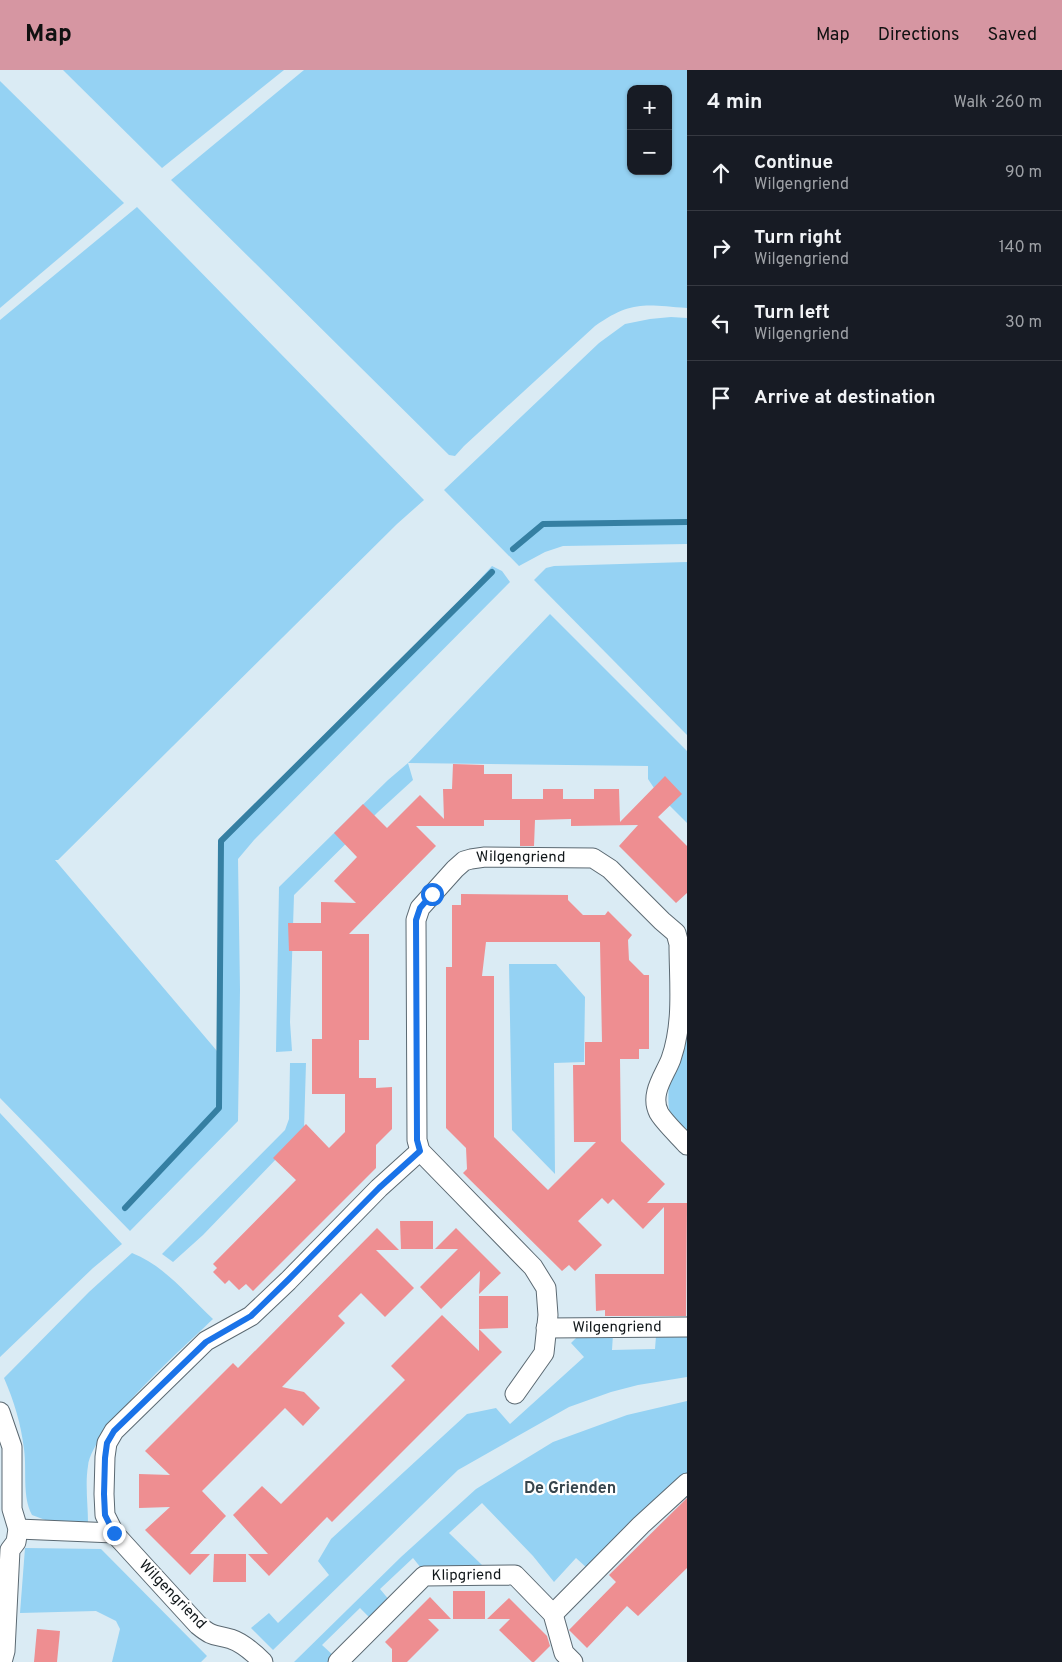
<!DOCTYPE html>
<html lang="en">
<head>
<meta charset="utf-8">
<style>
	body { margin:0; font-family:Overpass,sans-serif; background:#242831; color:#f1f3f6 }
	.controls { position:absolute; right:15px; top:15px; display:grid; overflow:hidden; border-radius:10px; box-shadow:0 1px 4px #0004 }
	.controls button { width:45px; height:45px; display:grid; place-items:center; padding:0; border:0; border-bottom:1px solid #363941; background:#171b24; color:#f1f3f6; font:25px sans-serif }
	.stop { position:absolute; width:15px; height:15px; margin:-11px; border:4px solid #1a73e8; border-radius:50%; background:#fff }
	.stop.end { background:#1a73e8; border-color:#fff; box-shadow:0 1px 5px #0008 }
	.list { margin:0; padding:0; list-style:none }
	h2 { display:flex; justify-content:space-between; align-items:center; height:65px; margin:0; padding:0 20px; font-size:21px }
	h2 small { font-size:16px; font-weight:400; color:#9ea1a6 }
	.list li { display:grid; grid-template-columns:32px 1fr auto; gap:15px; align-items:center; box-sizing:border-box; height:75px; padding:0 20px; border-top:1px solid #363941 }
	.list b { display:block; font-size:19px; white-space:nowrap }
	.list p { margin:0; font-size:16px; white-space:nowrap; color:#9ea1a6 }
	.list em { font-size:16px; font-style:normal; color:#9ea1a6 }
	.icon { flex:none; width:28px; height:28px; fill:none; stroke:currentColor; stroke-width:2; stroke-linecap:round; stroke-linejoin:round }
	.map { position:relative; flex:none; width:687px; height:1592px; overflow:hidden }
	header { display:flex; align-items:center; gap:30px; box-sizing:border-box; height:70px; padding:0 25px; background:#d696a2; color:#111 }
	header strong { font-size:24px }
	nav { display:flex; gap:28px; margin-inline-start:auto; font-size:18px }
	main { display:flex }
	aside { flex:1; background:#171b24 }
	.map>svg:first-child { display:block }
</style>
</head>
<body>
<header>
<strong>Map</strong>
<nav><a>Map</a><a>Directions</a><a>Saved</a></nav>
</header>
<main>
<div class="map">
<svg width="687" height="1592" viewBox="0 0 687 1592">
	<rect width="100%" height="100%" fill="#daebf4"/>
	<g fill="#95d2f3" fill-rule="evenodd">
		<path d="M 63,0 L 284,0 L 162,98 Z"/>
		<path d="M 304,0 L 687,0 L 687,238 C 645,235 632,230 595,256 L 464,376 L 455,386 L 449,385 L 171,110 ZM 631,19 L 668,19 L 668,101 L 631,101 Z"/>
		<path d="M 0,11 L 124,133 L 0,238 Z"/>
		<path d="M 137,137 L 424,430 L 397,454 L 58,790 L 55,790 L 217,981 L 219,770 L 448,544 L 492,496 L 502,501 L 510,512 L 254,770 L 238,789 L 240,920 L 238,1051 L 130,1161 L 0,1028 L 0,250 Z"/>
		<path d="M 671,247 L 687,248 L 687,474 L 563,476 L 545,482 L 519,496 L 444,420 L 599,273 L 625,254 L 650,249 Z"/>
		<path d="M 687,492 L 687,665 L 534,510 L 546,498 L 554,496 Z"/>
		<path d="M 550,544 L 687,681 L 687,753 L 658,724 L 648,709 L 648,696 L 408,693 L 413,710 L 378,742 L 294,825 L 290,952 L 292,981 L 276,982 L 279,817 L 388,710 L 408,693 Z"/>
		<path d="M 509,894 L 556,894 L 585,927 L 584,992 L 554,993 L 555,1104 L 512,1060 Z"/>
		<path d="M 687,919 L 687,1067 C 682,1062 674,1056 672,1050 C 660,1024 681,949 687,919 Z"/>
		<path d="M 290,993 L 306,993 L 304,1060 L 203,1165 L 173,1192 L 162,1184 L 285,1060 L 289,1049 Z"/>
		<path d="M 0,1043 L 122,1174 L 93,1198 L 0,1287 Z"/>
		<path d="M 132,1183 C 164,1195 188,1226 213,1249 C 183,1278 93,1357 88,1396 C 85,1414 88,1435 88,1453 L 48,1451 L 32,1445 C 22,1426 27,1401 24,1379 C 21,1354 14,1331 4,1308 L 89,1222 Z"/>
		<path d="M 613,1264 L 612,1280 L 655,1279 L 656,1266 L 687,1264 L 687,1307 L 638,1315 L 611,1322 L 569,1337 L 458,1400 L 273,1580 L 251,1558 L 269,1543 L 278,1553 L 329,1505 L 318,1491 L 331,1469 L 467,1344 L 496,1338 L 510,1354 L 584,1287 L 571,1273 L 577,1267 Z"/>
		<path d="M 687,1331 L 687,1404 L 587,1498 L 576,1488 L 554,1512 L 533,1486 L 482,1433 L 449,1463 L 482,1495 L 421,1498 L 413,1488 L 380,1519 L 390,1531 L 372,1550 L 360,1538 L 322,1575 L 335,1587 L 330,1592 L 294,1592 L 401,1487 L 476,1419 L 553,1372 L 627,1345 Z"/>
		<path d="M 25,1478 L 101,1479 L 207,1586 L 201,1592 L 112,1592 L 120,1559 L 116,1551 L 96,1541 L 20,1543 Z"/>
	</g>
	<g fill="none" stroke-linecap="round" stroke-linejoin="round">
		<g stroke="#357fa2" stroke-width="6">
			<path d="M 513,479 L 543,454 L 687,452"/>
			<path d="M 125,1138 L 219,1038 L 221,771 L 492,502"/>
		</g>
	</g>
	<g fill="#ee8e91" fill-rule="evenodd">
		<path d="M 453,694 L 484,695 L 484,704 L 512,704 L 512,729 L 543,729 L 543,719 L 563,719 L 563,729 L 594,729 L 594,719 L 619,719 L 620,752 L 665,706 L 682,724 L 658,747 L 687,776 L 687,823 L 676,833 L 619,776 L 638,755 L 571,756 L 571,749 L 535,750 L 534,776 L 520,776 L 520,750 L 484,750 L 484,756 L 416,756 L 436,776 L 349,864 L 369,864 L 369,970 L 359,970 L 359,1008 L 376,1008 L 376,1018 L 392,1017 L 392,1059 L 376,1075 L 376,1098 L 253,1221 L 246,1214 L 239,1220 L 229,1210 L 225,1214 L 213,1202 L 217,1198 L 213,1194 L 296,1110 L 273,1088 L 306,1054 L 329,1078 L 345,1062 L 345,1024 L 312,1024 L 312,969 L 322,969 L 322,881 L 289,881 L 288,853 L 321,853 L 321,832 L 356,833 L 334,811 L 357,787 L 334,763 L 363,734 L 387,758 L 420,725 L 444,749 L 443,719 L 452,719 Z"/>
		<path d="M 461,824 L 568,825 L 568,830 L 583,845 L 605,845 L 608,841 L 632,865 L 628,870 L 629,890 L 644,905 L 649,905 L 649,979 L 639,979 L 639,989 L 620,989 L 621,1071 L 665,1114 L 647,1133 L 687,1133 L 686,1246 L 605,1246 L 605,1240 L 596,1241 L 595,1204 L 664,1204 L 664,1137 L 643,1159 L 613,1129 L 608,1134 L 602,1128 L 578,1151 L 602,1175 L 575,1201 L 569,1195 L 562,1201 L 463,1103 L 467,1099 L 466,1078 L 446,1058 L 446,897 L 452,897 L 452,835 L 461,835 ZM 486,872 L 600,872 L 602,972 L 585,972 L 585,995 L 573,995 L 574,1072 L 596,1072 L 548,1120 L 494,1067 L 494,906 L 482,906 Z"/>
		<path d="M 400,1151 L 433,1151 L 433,1179 L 401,1179 Z"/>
		<path d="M 377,1158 L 399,1180 L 376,1180 L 414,1218 L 385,1247 L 361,1223 L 338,1246 L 345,1253 L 282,1317 L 304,1322 L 320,1338 L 303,1356 L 285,1338 L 202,1421 L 226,1446 L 190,1484 L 210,1484 L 190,1505 L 145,1460 L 170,1437 L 139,1438 L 139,1404 L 170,1405 L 145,1381 L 233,1293 L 238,1298 Z"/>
		<path d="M 456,1158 L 501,1203 L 479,1224 L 480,1201 L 441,1239 L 420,1217 L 458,1179 L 435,1179 Z"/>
		<path d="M 479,1226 L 508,1226 L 508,1258 L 479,1259 L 502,1282 L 332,1452 L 327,1447 L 269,1506 L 248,1484 L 268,1484 L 233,1445 L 262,1416 L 281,1434 L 405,1310 L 391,1296 L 442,1245 L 479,1281 Z"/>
		<path d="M 687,1428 L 687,1498 L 638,1546 L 627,1536 L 587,1578 L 569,1560 L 616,1512 L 609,1505 Z"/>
		<path d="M 214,1484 L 246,1484 L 246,1512 L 213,1512 Z"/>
		<rect x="453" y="1521" width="32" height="28"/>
		<path d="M 430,1527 L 451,1549 L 428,1549 L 439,1560 L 407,1592 L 392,1592 L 392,1579 L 385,1572 Z"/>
		<path d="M 509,1528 L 547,1566 L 550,1576 L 534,1592 L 532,1592 L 499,1560 L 510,1549 L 487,1549 Z"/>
		<path d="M 37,1559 L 60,1561 L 57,1592 L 34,1592 Z"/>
	</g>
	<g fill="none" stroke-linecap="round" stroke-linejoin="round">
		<defs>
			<g id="street">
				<path id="s1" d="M 546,1258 L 687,1257"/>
				<path id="s2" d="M 515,1324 L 544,1283 L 548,1245 L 546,1218 L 533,1197 L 420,1081 L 417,1070 L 416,850 L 420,838 L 455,799 L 464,791 L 471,789 L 485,787 L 593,788 L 610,799 L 662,851 L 676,863 L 679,874 C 679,912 684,952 671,989 C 665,1005 649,1024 659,1043 C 664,1052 680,1067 687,1075"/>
				<path d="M 0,1342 L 12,1377 L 12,1439 L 18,1459 L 16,1472 L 10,1480 L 5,1581 L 2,1592"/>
				<path d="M 18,1459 L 114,1463"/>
				<path d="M 553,1544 L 641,1455 L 687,1413"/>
				<path d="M 263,1592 C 254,1583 243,1573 231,1569 C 214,1564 214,1568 198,1555 L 114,1463 L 105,1445 L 104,1424 L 105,1387 L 107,1373 L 114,1361 L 206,1271 L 251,1246 L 288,1211 L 379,1118 L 420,1081"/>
				<path id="s3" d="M 338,1592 L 424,1506 L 515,1505 L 553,1544 L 564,1583 L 573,1592"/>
			</g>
		</defs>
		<use href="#street" stroke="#5b6972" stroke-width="21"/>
		<use href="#street" stroke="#fff" stroke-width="19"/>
	</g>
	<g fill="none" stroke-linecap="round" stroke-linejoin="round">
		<path stroke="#1a73e8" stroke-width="6" d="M 114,1463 L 105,1445 L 104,1424 L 105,1388 L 107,1373 L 114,1361 L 206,1272 L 251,1246 L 288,1210 L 379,1118 L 420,1081 L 417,1070 L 416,850 L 420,838 L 432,824"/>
	</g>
	<g text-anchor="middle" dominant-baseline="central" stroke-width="4.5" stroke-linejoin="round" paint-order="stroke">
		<g font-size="15" fill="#11171a" stroke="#fff">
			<text stroke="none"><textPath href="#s2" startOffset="668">Wilgengriend</textPath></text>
			<text stroke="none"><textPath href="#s1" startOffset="71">Wilgengriend</textPath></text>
			<text stroke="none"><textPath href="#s3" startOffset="164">Klipgriend</textPath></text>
			<text transform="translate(172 1525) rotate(46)">Wilgengriend</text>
		</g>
		<g font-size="16" font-weight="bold" fill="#37454d" stroke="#fff">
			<text x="570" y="1419">De Grienden</text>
		</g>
	</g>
</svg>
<div class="controls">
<button>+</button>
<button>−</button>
</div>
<div class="stop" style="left:432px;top:824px"></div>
<div class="stop end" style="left:114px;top:1463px"></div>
</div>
<aside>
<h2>4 min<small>Walk · 260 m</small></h2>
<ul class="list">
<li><svg class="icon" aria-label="ahead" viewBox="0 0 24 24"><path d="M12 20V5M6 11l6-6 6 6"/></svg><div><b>Continue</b><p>Wilgengriend</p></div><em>90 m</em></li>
<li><svg class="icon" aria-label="right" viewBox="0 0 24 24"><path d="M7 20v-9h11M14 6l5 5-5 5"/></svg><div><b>Turn right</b><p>Wilgengriend</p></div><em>140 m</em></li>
<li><svg class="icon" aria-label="left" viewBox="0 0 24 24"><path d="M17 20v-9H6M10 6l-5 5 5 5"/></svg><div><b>Turn left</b><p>Wilgengriend</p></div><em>30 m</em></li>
<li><svg class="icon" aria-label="arrive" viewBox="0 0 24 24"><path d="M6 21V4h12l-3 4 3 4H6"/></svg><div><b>Arrive at destination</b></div></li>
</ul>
</aside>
</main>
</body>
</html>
